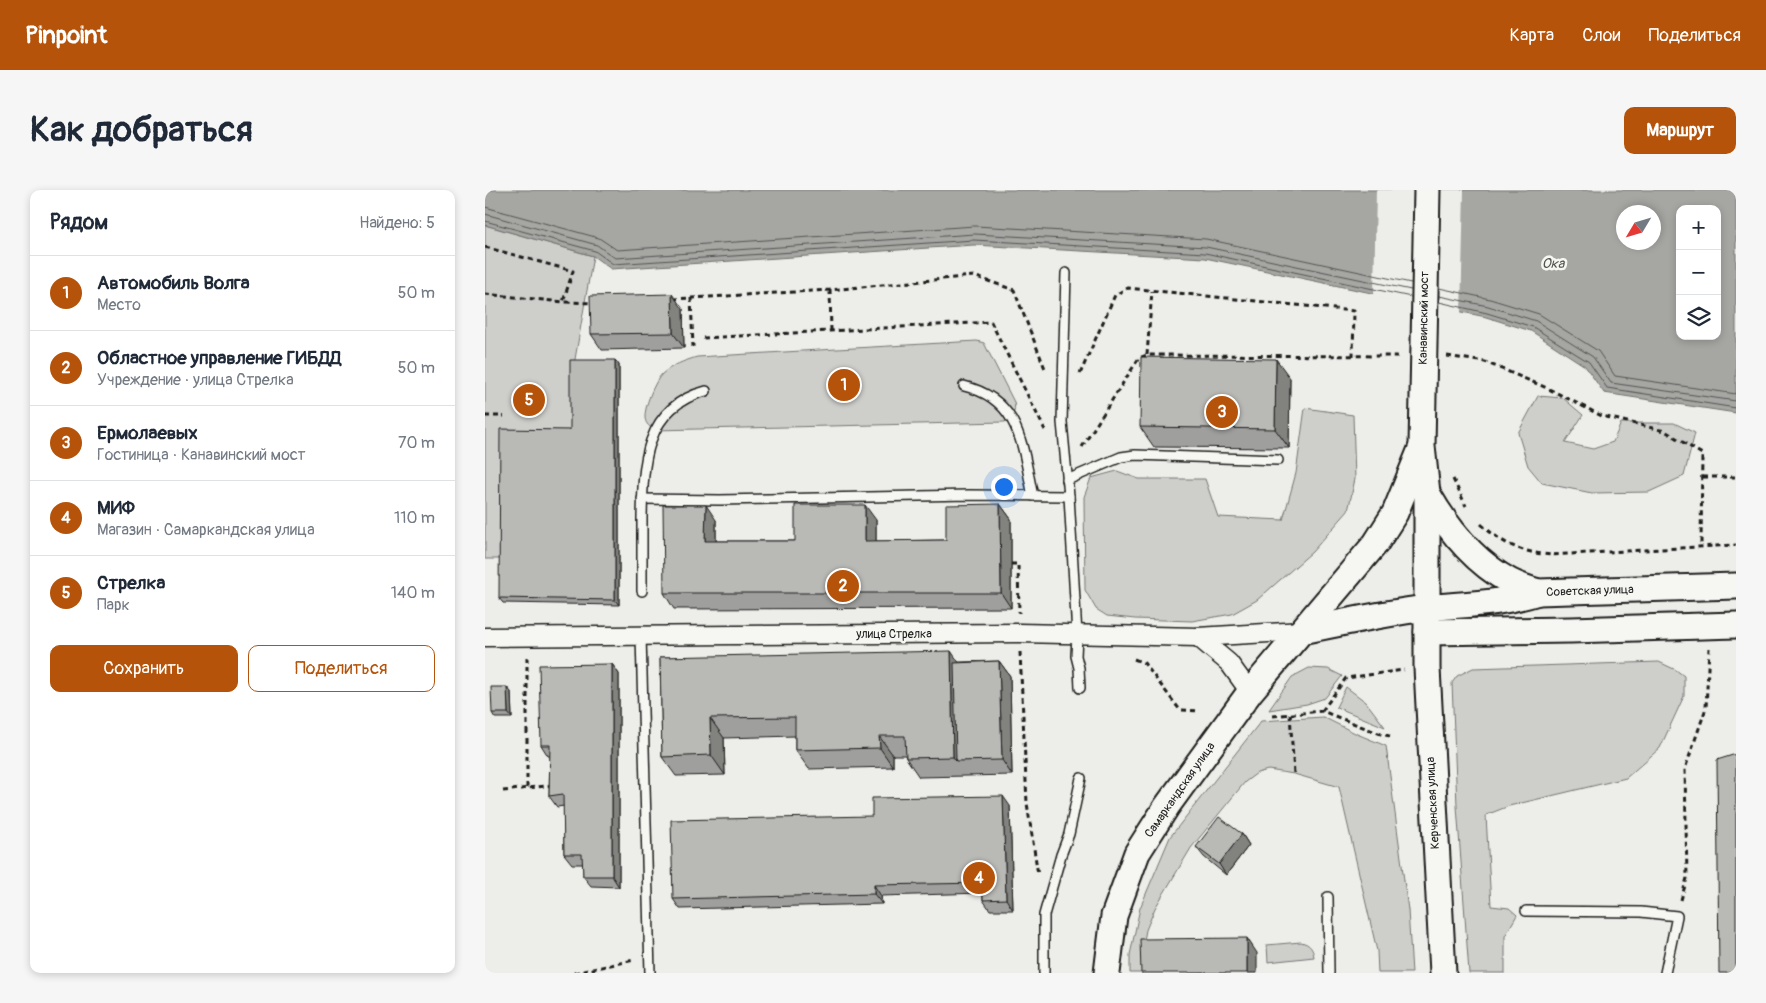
<!DOCTYPE html>
<html lang="ru">
<head>
<meta charset="utf-8">
<style>
	body { margin:0; font-family:Pangolin,sans-serif; background:#f6f6f7; color:#1f2937 }
	.controls { position:absolute; right:15px; top:15px; display:grid; overflow:hidden; border-radius:10px; box-shadow:0 2px 8px #0003 }
	.controls button { width:45px; height:45px; display:grid; place-items:center; padding:0; border:0; border-bottom:1px solid #e0e1e3; background:#fff; color:#1f2937; font:25px sans-serif }
	.compass { position:absolute; left:1131px; top:15px; width:45px; height:45px; border-radius:50%; background:#fff; box-shadow:0 2px 8px #0003; rotate:232deg }
	.you { position:absolute; left:518px; top:296px; width:18px; height:18px; margin:-12px; border:4px solid #fff; border-radius:50%; background:#1a73e8; box-shadow:0 0 0 8px #1a73e833 }
	.badge { display:grid; place-items:center; width:32px; height:32px; border-radius:50%; background:#b45309; color:#fff; font-size:16px; font-weight:700 }
	.pin { position:absolute; translate:-50% -50%; border:2px solid #fff; box-shadow:0 1px 5px #0006 }
	.list { margin:0; padding:0; list-style:none }
	h2 { display:flex; justify-content:space-between; align-items:center; height:65px; margin:0; padding:0 20px; font-size:21px }
	h2 small { font-size:16px; font-weight:400; color:#747a83 }
	.list li { display:grid; grid-template-columns:32px 1fr auto; gap:15px; align-items:center; box-sizing:border-box; height:75px; padding:0 20px; border-top:1px solid #e0e1e3 }
	.list b { display:block; font-size:19px; white-space:nowrap }
	.list p { margin:0; font-size:16px; white-space:nowrap; color:#747a83 }
	.list em { font-size:16px; font-style:normal; color:#747a83 }
	.actions { display:flex; gap:10px; padding:15px 20px }
	.actions a { flex:1; padding:11px 0; border:1px solid #b45309; border-radius:10px; text-align:center; font-size:18px; color:#b45309 }
	.actions .main { background:#b45309; color:#fff }
	.icon { flex:none; width:28px; height:28px; fill:none; stroke:currentColor; stroke-width:2; stroke-linecap:round; stroke-linejoin:round }
	.map { position:relative; flex:none; width:1251px; height:783px; overflow:hidden; border-radius:10px }
	header { display:flex; align-items:center; gap:30px; box-sizing:border-box; height:70px; padding:0 25px; background:#b45309; color:#fff }
	header strong { font-size:24px }
	nav { display:flex; gap:28px; margin-inline-start:auto; font-size:18px }
	.intro { display:flex; align-items:center; justify-content:space-between; box-sizing:border-box; height:120px; padding:0 30px }
	h1 { margin:0; font-size:35px }
	.button { padding:12px 22px; border-radius:10px; background:#b45309; color:#fff; font-size:18px; font-weight:700 }
	main { display:flex; gap:30px; padding:0 30px }
	aside { flex:1; background:#fff; border-radius:10px; box-shadow:0 2px 8px #0003 }
	.map>svg:first-child { display:block }
</style>
</head>
<body>
<header>
<strong>Pinpoint</strong>
<nav><a>Карта</a><a>Слои</a><a>Поделиться</a></nav>
</header>
<div class="intro"><h1>Как добраться</h1><a class="button">Маршрут</a></div>
<main>
<aside>
<h2>Рядом<small>Найдено: 5</small></h2>
<ul class="list">
<li><span class="badge">1</span><div><b>Автомобиль Волга</b><p>Место</p></div><em>50 m</em></li>
<li><span class="badge">2</span><div><b>Областное управление ГИБДД</b><p>Учреждение · улица Стрелка</p></div><em>50 m</em></li>
<li><span class="badge">3</span><div><b>Ермолаевых</b><p>Гостиница · Канавинский мост</p></div><em>70 m</em></li>
<li><span class="badge">4</span><div><b>МИФ</b><p>Магазин · Самаркандская улица</p></div><em>110 m</em></li>
<li><span class="badge">5</span><div><b>Стрелка</b><p>Парк</p></div><em>140 m</em></li>
</ul>
<div class="actions"><a class="main">Сохранить</a><a>Поделиться</a></div>
</aside>
<div class="map">
<svg width="1251" height="783" viewBox="0 0 1251 783">
	<rect width="100%" height="100%" fill="#edede9"/>
	<filter id="ink" filterUnits="userSpaceOnUse"><feTurbulence type="fractalNoise" baseFrequency=".02" numOctaves="2"/><feDisplacementMap in="SourceGraphic" scale="10" xChannelSelector="R" yChannelSelector="G"/><feConvolveMatrix kernelMatrix="1 2 1 2 8 2 1 2 1" color-interpolation-filters="sRGB"/></filter>
	<g filter="url(#ink)">
		<g fill="#cececb" stroke="#757574">
			<path d="M 0,35 L 108,66 L 89,175 L 88,245 L 18,369 L 0,369 Z"/>
			<path d="M 492,151 L 499,153 L 529,212 C 531,222 528,226 520,232 L 170,240 C 165,237 161,235 160,228 C 159,218 169,192 177,184 C 187,175 199,171 212,167 Z"/>
			<path d="M 1053,206 L 1078,208 L 1098,225 L 1080,253 L 1108,259 L 1128,252 L 1136,233 L 1189,233 L 1210,243 L 1199,286 L 1164,302 L 1107,303 L 1057,293 L 1043,276 L 1033,243 Z"/>
			<path d="M 820,218 L 868,225 L 870,289 L 863,321 L 827,362 L 772,410 L 747,424 L 707,431 L 650,429 L 622,426 L 611,419 L 600,400 L 599,307 L 606,288 L 632,281 L 654,289 L 720,289 L 733,327 L 798,330 L 811,283 Z"/>
			<path d="M 1174,472 L 1191,480 L 1199,486 L 1199,506 L 1175,558 L 1141,588 L 1024,616 L 1001,625 L 1006,716 L 1024,718 L 1032,725 L 1020,746 L 1020,783 L 984,783 L 972,616 L 967,493 L 972,486 L 988,478 Z"/>
			<path d="M 824,478 L 843,479 L 857,486 L 840,508 L 822,514 L 784,520 L 807,487 Z"/>
			<path d="M 861,497 L 881,512 L 900,537 L 851,517 Z"/>
			<path d="M 838,527 L 872,544 L 901,556 L 923,720 L 927,783 L 893,783 L 892,761 L 854,597 L 809,584 L 783,580 L 772,583 L 760,592 L 706,658 L 670,718 L 661,740 L 658,756 L 658,783 L 645,783 L 645,765 L 655,718 L 685,647 L 776,531 Z"/>
			<path d="M 816,752 C 825,754 828,759 829,767 L 783,772 L 782,755 Z"/>
		</g>
		<path fill="#a6a6a3" stroke="#6f6f6d" fill-rule="evenodd" d="M 0,0 L 1251,0 L 1251,223 L 1119,203 L 1100,176 L 1046,141 L 1001,127 L 720,68 L 489,55 L 126,79 L 108,66 L 0,35 ZM 1195,19 L 1232,19 L 1232,146 L 1195,146 ZM 1138,22 L 1168,22 L 1168,52 L 1138,52 Z"/>
		<path fill="#edede9" d="M 891,0 L 979,0 L 976,125 L 889,106 Z"/>
		<g fill="none" stroke-linecap="round" stroke-linejoin="round">
			<g stroke="#535352" stroke-width="1">
				<path d="M 0,17 L 114,48 L 132,60 L 490,36 L 721,49 L 926,93"/>
				<path d="M 0,24 L 112,55 L 130,68 L 490,44 L 721,57 L 926,100"/>
				<path d="M 0,31 L 110,61 L 128,74 L 489,50 L 720,63 L 926,107"/>
				<path d="M 954,98 L 1005,109 L 1054,124 L 1113,161 L 1130,186 L 1251,204"/>
				<path d="M 954,106 L 1003,116 L 1051,131 L 1108,167 L 1126,193 L 1251,211"/>
				<path d="M 954,112 L 1002,123 L 1048,137 L 1104,172 L 1122,198 L 1251,218"/>
			</g>
			<defs>
				<g id="service">
					<path d="M 581,83 L 577,232 L 584,306 L 592,445 L 591,466 L 594,478 L 595,498"/>
					<path d="M 479,196 C 537,210 537,258 548,306"/>
					<path d="M 582,290 L 636,267 L 650,265 L 793,270"/>
					<path d="M 157,309 L 235,310 L 484,305 L 584,306"/>
					<path d="M 157,401 C 157,377 157,352 157,328 C 158,274 159,217 221,201"/>
					<path d="M 156,446 L 165,783"/>
					<path d="M 843,707 L 844,783"/>
					<path d="M 1041,721 L 1156,722 L 1192,726 L 1180,783"/>
					<path d="M 559,783 L 559,725 L 576,665 L 584,644 L 596,588"/>
				</g>
				<g id="minor">
					<path d="M 0,447 L 534,443 L 713,447 L 817,441"/>
					<path d="M 713,447 L 744,473 L 765,502"/>
				</g>
				<g id="secondary">
					<path d="M 942,0 L 937,256 L 942,303 L 942,478 L 958,783"/>
					<path d="M 942,303 C 962,338 988,371 1024,391 C 1033,396 1043,399 1053,402 L 1251,396"/>
					<path d="M 817,441 C 859,432 900,423 942,418 C 980,414 1016,414 1053,402"/>
					<path d="M 942,442 L 1086,440 L 1251,435"/>
					<path d="M 622,783 L 629,726 L 652,663 L 682,616 L 765,502 L 891,353 L 910,323 L 936,259"/>
				</g>
			</defs>
			<use href="#service" stroke="#1c1c1c" stroke-width="12"/>
			<use href="#minor" stroke="#1c1c1c" stroke-width="21"/>
			<use href="#secondary" stroke="#1c1c1c" stroke-width="29"/>
			<g stroke="#1c1c1c" stroke-width="3" stroke-dasharray="5 4" stroke-linecap="butt">
				<path d="M 0,57 L 88,81 L 78,112"/>
				<path d="M 345,100 L 346,141"/>
				<path d="M 0,104 L 78,112 L 110,113"/>
				<path d="M 206,108 L 208,157"/>
				<path d="M 188,109 L 345,100 L 489,86 L 529,100 L 561,181"/>
				<path d="M 218,148 L 506,132 L 560,240"/>
				<path d="M 662,165 L 667,101"/>
				<path d="M 962,166 L 1000,172 L 1062,198 L 1117,226 L 1180,241 L 1217,264 L 1216,356"/>
				<path d="M 595,184 L 630,105 L 643,98 L 869,121 L 868,166"/>
				<path d="M 0,226 L 19,226"/>
				<path d="M 597,257 L 654,168 L 662,165 L 916,166"/>
				<path d="M 1218,287 L 1251,287"/>
				<path d="M 968,289 L 981,316"/>
				<path d="M 996,334 C 1019,355 1035,362 1066,365 L 1251,355"/>
				<path d="M 526,374 L 533,374 L 534,423"/>
				<path d="M 535,462 L 542,613 L 553,685"/>
				<path d="M 649,469 L 659,473 L 695,520 L 714,521"/>
				<path d="M 837,521 L 861,488 L 919,480"/>
				<path d="M 805,524 L 809,584"/>
				<path d="M 788,526 L 837,521 L 896,544 L 909,547"/>
				<path d="M 42,598 L 42,466"/>
				<path d="M 18,601 L 69,595"/>
				<path d="M 1196,710 L 1202,688 L 1200,579 L 1221,518 L 1224,458"/>
				<path d="M 89,783 L 149,770"/>
			</g>
			<use href="#service" stroke="#f6f6f2" stroke-width="9"/>
			<use href="#minor" stroke="#f6f6f2" stroke-width="18"/>
			<use href="#secondary" stroke="#f6f6f2" stroke-width="25"/>
		</g>
		<g fill="#9f9f9d" stroke="#1c1c1c">
			<path d="M 198,119 L 199,158 L 117,160 L 106,144 Z"/>
			<path d="M 130,170 L 134,175 L 134,415 L 18,413 L 14,408 L 85,240 Z"/>
			<path d="M 805,188 L 804,258 L 669,257 L 655,237 Z"/>
			<path d="M 515,314 L 526,329 L 526,418 L 189,419 L 179,403 L 231,330 L 231,351 L 310,351 L 391,330 L 391,351 L 461,350 Z"/>
			<path d="M 175,467 L 474,472 L 514,471 L 525,486 L 527,585 L 434,587 L 421,568 L 420,565 L 408,565 L 408,577 L 324,579 L 310,560 L 310,546 L 239,548 L 240,585 L 191,586 L 177,567 Z"/>
			<path d="M 127,474 L 134,484 L 134,697 L 106,696 L 98,686 L 98,674 L 87,674 L 79,664 L 79,616 L 72,617 L 64,606 L 65,566 L 63,566 L 56,555 Z"/>
			<path d="M 26,502 L 27,528 L 10,528 L 7,523 Z"/>
			<path d="M 525,616 L 528,720 L 505,720 L 498,710 L 498,703 L 396,706 L 397,714 L 195,719 L 188,709 L 387,626 Z"/>
			<path d="M 757,644 L 764,655 L 741,685 L 719,667 L 711,657 Z"/>
		</g>
		<g fill="#82827f" stroke="#1c1c1c">
			<path d="M 187,104 L 198,119 L 199,158 L 188,143 Z"/>
			<path d="M 791,169 L 805,188 L 804,258 L 790,239 Z"/>
			<path d="M 130,170 L 134,175 L 134,415 L 130,410 Z"/>
			<path d="M 515,314 L 526,329 L 526,418 L 516,403 Z"/>
			<path d="M 221,315 L 231,330 L 231,366 L 220,351 Z"/>
			<path d="M 380,315 L 391,330 L 391,366 L 380,351 Z"/>
			<path d="M 466,461 L 479,480 L 471,571 L 468,567 Z"/>
			<path d="M 514,471 L 525,486 L 527,585 L 517,570 Z"/>
			<path d="M 127,474 L 134,484 L 134,697 L 127,686 Z"/>
			<path d="M 22,497 L 26,502 L 27,528 L 23,523 Z"/>
			<path d="M 225,528 L 239,548 L 240,585 L 226,565 Z"/>
			<path d="M 394,546 L 408,565 L 408,577 L 395,558 Z"/>
			<path d="M 518,606 L 525,616 L 528,720 L 521,709 Z"/>
			<path d="M 757,644 L 764,655 L 741,685 L 734,674 Z"/>
			<path d="M 389,695 L 396,706 L 397,714 L 389,704 Z"/>
			<path d="M 762,748 L 772,763 L 772,783 L 762,783 Z"/>
		</g>
		<g fill="#b9b9b6" stroke="#1c1c1c">
			<path d="M 187,104 L 188,143 L 106,144 L 105,106 Z"/>
			<path d="M 656,167 L 791,169 L 790,239 L 655,237 Z"/>
			<path d="M 85,170 L 130,170 L 130,410 L 14,408 L 15,239 L 85,240 Z"/>
			<path d="M 515,314 L 516,403 L 179,403 L 178,315 L 221,315 L 220,351 L 310,351 L 310,315 L 380,315 L 380,351 L 461,350 L 461,315 Z"/>
			<path d="M 466,461 L 468,567 L 421,568 L 420,546 L 394,546 L 395,558 L 310,560 L 310,527 L 225,528 L 226,565 L 177,567 L 175,467 Z"/>
			<path d="M 514,471 L 517,570 L 471,571 L 469,473 Z"/>
			<path d="M 127,474 L 127,686 L 98,686 L 97,664 L 79,664 L 78,604 L 64,606 L 65,555 L 56,555 L 54,475 Z"/>
			<path d="M 6,497 L 22,497 L 23,523 L 7,523 Z"/>
			<path d="M 1251,564 L 1251,783 L 1234,783 L 1232,570 Z"/>
			<path d="M 518,606 L 521,709 L 498,710 L 498,693 L 389,695 L 389,704 L 188,709 L 186,630 L 387,626 L 387,608 Z"/>
			<path d="M 734,627 L 757,644 L 734,674 L 711,657 Z"/>
			<path d="M 762,748 L 762,783 L 656,783 L 655,749 Z"/>
		</g>
	</g>
	<g text-anchor="middle" dominant-baseline="central" stroke-width="5" stroke-linejoin="round" paint-order="stroke">
		<g font-size="12" fill="#1c1c1c" stroke="#f6f6f2">
			<text transform="translate(939 128) rotate(-89)">Канавинский мост</text>
			<text transform="translate(1105 401) rotate(-2)">Советская улица</text>
			<text x="409" y="444">улица Стрелка</text>
			<text transform="translate(695 600) rotate(-55)">Самаркандская улица</text>
			<text transform="translate(948 613) rotate(-93)">Керченская улица</text>
		</g>
		<g font-size="14" font-style="italic" fill="#535352" stroke="#f6f6f2">
			<text x="1068" y="73">Ока</text>
		</g>
	</g>
</svg>
<div class="controls">
<button>+</button>
<button>−</button>
<button><svg class="icon" aria-label="layers" viewBox="0 0 24 24"><path d="M12 4l9 5-9 5-9-5zM3 14l9 5 9-5"/></svg></button>
</div>
<svg class="compass" viewBox="-18 -18 36 36"><path d="M0-13l5 13h-10z" fill="#e53935"/><path d="M0 13l5-13h-10z" fill="#747a83"/></svg>
<div class="you"></div>
<div class="pin badge" style="left:359px;top:195px">1</div>
<div class="pin badge" style="left:358px;top:396px">2</div>
<div class="pin badge" style="left:737px;top:222px">3</div>
<div class="pin badge" style="left:494px;top:688px">4</div>
<div class="pin badge" style="left:44px;top:210px">5</div>
</div>
</main>
</body>
</html>
